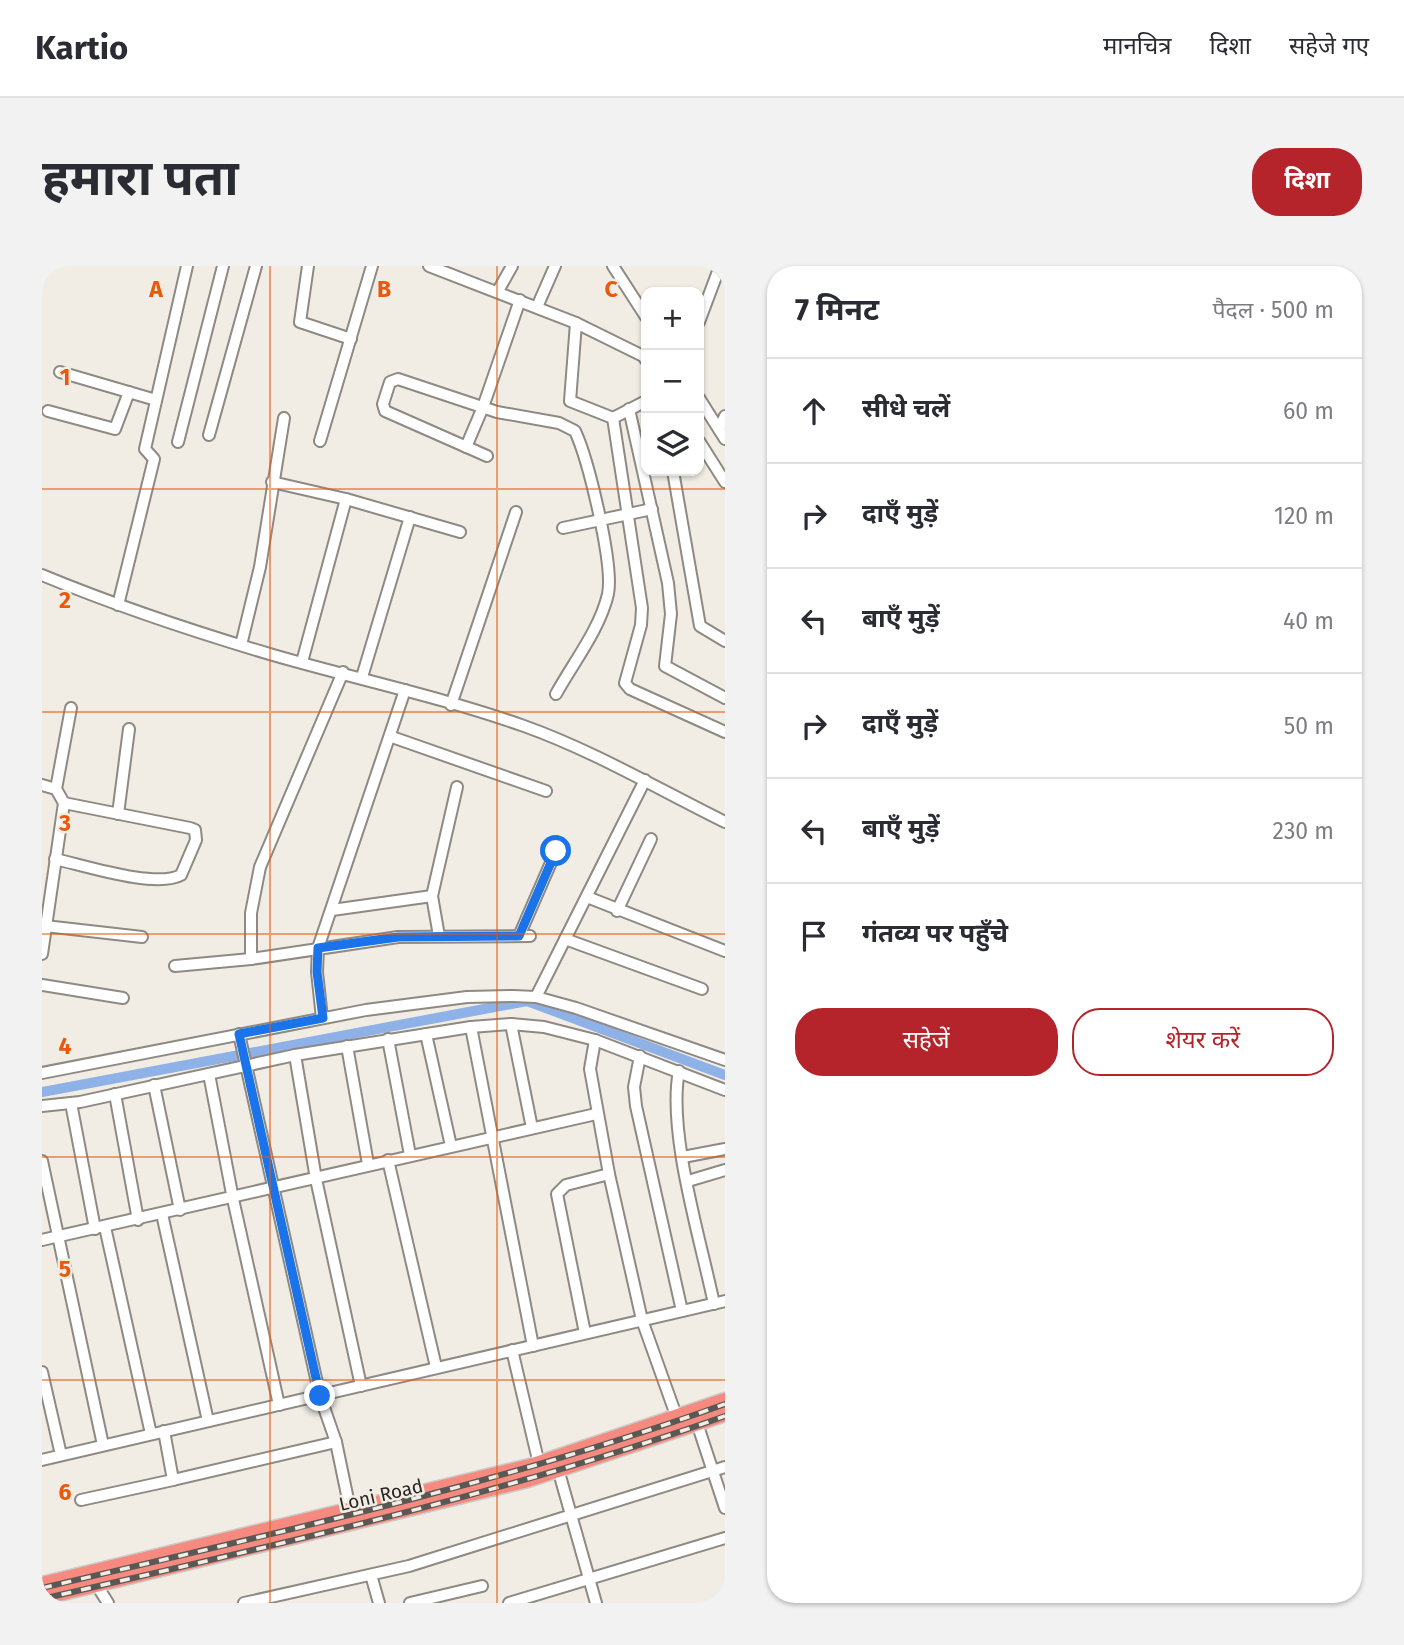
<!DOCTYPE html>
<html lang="hi">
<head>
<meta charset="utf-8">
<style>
	body { margin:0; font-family:"Fira Sans","Noto Sans Devanagari",sans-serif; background:#f2f2f3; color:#2b2b33 }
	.controls { position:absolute; right:21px; top:21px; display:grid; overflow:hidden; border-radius:14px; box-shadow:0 2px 5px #0004 }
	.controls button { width:63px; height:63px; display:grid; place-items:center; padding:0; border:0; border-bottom:2px solid #e1e1e2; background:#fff; color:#2b2b33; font:35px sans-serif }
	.stop { position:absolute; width:21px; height:21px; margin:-16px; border:5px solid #1a73e8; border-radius:50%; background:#fff }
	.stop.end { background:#1a73e8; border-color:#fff; box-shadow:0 2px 7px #0008 }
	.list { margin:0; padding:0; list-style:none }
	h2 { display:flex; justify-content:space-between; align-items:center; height:91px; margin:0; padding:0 28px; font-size:30px }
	h2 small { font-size:23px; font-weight:400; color:#7c7c81 }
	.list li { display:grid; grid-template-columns:46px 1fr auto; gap:21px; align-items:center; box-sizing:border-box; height:105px; padding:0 28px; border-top:2px solid #e1e1e2 }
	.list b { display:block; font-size:26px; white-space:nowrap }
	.list em { font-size:23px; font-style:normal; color:#7c7c81 }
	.actions { display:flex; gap:14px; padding:21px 28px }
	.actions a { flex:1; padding:16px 0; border:2px solid #b5242a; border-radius:28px; text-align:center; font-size:24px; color:#b5242a }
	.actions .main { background:#b5242a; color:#fff }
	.icon { flex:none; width:38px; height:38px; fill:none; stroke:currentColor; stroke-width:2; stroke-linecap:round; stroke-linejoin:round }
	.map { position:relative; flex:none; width:683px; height:1337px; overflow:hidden; border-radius:28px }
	header { display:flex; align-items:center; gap:42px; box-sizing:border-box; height:98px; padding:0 35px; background:#fff; border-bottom:2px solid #e1e1e2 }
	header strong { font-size:33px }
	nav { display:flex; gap:38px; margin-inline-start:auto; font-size:24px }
	.intro { display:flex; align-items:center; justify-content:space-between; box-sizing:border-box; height:168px; padding:0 42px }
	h1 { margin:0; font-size:49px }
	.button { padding:18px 32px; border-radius:28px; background:#b5242a; color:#fff; font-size:24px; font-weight:700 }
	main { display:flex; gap:42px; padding:0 42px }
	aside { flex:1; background:#fff; border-radius:28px; box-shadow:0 2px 5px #0004 }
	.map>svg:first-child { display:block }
</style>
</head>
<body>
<header>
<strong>Kartio</strong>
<nav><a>मानचित्र</a><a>दिशा</a><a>सहेजे गए</a></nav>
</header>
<div class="intro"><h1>हमारा पता</h1><a class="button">दिशा</a></div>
<main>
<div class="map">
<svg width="683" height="1337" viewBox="0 0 683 1337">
	<rect width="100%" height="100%" fill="#f1ede5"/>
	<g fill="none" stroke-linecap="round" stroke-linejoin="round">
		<path stroke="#8eb1e7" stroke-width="10" d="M 0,826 L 485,735 L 683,809"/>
		<defs>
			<g id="minor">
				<path d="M 266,0 L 258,56 L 309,73"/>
				<path d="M 387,0 L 534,57 L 601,90 L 604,94"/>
				<path d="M 571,0 L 604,51"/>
				<path d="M 456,25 L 470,0"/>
				<path d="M 495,41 L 513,0"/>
				<path d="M 657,56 L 678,0"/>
				<path d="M 534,57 L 528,135 L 571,152"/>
				<path d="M 18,106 L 114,134"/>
				<path d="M 657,132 L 683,173"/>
				<path d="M 604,135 L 571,152 L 600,342 L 599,359 L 583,417 L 588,423 L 683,466"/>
				<path d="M 587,143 L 626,317 L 629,348 L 623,400 L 683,432"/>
				<path d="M 6,145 L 73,163 L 87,126"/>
				<path d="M 677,163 L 683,150"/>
				<path d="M 167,169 L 214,0"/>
				<path d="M 278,175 L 330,0"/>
				<path d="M 657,175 L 683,216"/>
				<path d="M 136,176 L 181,0"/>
				<path d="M 424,181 L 441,141 L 478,34"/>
				<path d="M 445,190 L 343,145 L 341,138 L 348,116 L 356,113 L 455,146 L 517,157 L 533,165 C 546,193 572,298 566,328 C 558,363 531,397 514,428"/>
				<path d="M 631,205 L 658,360 L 683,375"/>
				<path d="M 230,216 L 304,233 L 418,266"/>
				<path d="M 521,262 L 610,243"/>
				<path d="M 0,309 C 75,340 153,366 231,389 C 314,413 400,431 482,460 C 552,485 616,523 683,556"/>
				<path d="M 76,339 L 112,193 L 103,183 L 145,0"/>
				<path d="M 199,379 L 218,301 L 242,152"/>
				<path d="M 260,396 L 304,233"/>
				<path d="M 320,411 L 368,251"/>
				<path d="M 409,439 L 474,246"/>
				<path d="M 350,471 L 504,525"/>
				<path d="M 0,519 L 14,523 L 22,537 L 0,688"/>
				<path d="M 14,523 L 29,442"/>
				<path d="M 76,548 L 87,463"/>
				<path d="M 13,593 C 41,599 114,623 139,609 L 154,574 L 153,564 L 148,562 L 22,537"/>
				<path d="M 545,631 L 683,685"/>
				<path d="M 290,644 L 390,630"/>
				<path d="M 575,645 L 609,573"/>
				<path d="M 3,660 L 100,671"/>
				<path d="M 397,670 L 390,630 L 415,521"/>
				<path d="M 477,670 L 514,585"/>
				<path d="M 523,673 L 660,723"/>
				<path d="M 209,693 L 209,647 L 218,601 L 301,406"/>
				<path d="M 133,700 L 209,693 L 356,671 L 488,670"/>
				<path d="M 0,719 L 81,732"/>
				<path d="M 494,731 L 603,514"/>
				<path d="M 280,752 L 275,706 L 276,682 L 363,424"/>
				<path d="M 469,758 L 490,862"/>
				<path d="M 429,761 L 491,1080"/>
				<path d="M 197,768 L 278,1130 L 294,1176 L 309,1248"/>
				<path d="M 384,768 L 409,880"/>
				<path d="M 346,773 L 368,889"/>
				<path d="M 553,774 L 548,803 L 567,908 L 600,1054 L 635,1152"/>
				<path d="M 305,780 L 326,898"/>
				<path d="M 253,789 L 274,913 L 319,1120"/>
				<path d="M 598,790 L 592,821 L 594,840 L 640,1045"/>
				<path d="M 637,805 C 625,866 659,975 672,1038"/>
				<path d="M 0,807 L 324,744 L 425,731 L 471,730 L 494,731 L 534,742 L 683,794"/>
				<path d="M 167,808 L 191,933 L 237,1139"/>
				<path d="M 112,819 L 138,944"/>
				<path d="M 73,828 L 96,954"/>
				<path d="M 29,837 L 53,963"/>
				<path d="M 0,840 L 38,836 L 253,789 L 429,761 L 469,758 L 502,761 L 553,774 L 683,824"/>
				<path d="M 641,891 L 683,883"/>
				<path d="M 346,894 L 394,1101"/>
				<path d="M 0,895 L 61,1179"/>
				<path d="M 646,915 L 683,904"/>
				<path d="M 120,948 L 166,1155"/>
				<path d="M 63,961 L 109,1168"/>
				<path d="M 0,974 L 554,848"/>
				<path d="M 543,1067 L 515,928 L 524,919 L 567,908"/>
				<path d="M 470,1084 L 497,1198"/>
				<path d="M 0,1106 L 19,1189"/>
				<path d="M 655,1157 L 683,1242"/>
				<path d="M 122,1165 L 131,1214 L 294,1176"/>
				<path d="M 0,1194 L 683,1035"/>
				<path d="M 516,1203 L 554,1337"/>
				<path d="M 39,1234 L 131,1214"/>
				<path d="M 329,1309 L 337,1337"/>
				<path d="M 54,1318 L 66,1337"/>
				<path d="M 202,1337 L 367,1300 L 683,1201"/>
				<path d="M 368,1337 L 440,1320"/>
				<path d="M 467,1337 L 683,1272"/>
				<path d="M 681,1337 L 683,1336"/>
			</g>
			<g id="highway">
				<path d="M 0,1319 L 488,1201 L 683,1135"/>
				<path d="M 0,1331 L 486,1213 L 683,1147"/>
			</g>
		</defs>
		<use href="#minor" stroke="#8e8a83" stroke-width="14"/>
		<use href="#highway" stroke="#cbcbca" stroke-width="19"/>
		<use href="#minor" stroke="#fff" stroke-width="10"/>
		<use href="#highway" stroke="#f78a7f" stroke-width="16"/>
		<defs>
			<g id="rail">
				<path d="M 0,1322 C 230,1268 460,1218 683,1138"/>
				<path d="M 0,1333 C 230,1280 460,1229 683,1150"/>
			</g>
		</defs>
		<use href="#rail" stroke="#5a5854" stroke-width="6"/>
		<use href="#rail" stroke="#f1ede5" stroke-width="3.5" stroke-dasharray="10" stroke-linecap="butt"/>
	</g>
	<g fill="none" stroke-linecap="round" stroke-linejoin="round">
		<path stroke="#1a73e8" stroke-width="9" d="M 278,1130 L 197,768 L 281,752 L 275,706 L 276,682 L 356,671 L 477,670 L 514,585"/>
	</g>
	<path fill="none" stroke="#e8590c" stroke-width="2" stroke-opacity="0.55" d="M 228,0 L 228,1337M 455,0 L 455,1337M 0,223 L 683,223M 0,446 L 683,446M 0,668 L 683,668M 0,891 L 683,891M 0,1114 L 683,1114"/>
	<g text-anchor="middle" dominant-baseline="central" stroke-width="5" stroke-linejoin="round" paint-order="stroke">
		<g font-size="19" fill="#272623" stroke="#f1ede5">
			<text transform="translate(339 1229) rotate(-13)">Loni Road</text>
		</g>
	</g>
	<g font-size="23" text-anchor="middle" font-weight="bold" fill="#e8590c" stroke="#f1ede5" stroke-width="5" stroke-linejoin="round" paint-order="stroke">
		<text x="114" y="31">A</text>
		<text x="342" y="31">B</text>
		<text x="569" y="31">C</text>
		<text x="23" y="119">1</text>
		<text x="23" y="342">2</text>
		<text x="23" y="565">3</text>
		<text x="23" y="788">4</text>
		<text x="23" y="1011">5</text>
		<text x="23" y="1234">6</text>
	</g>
</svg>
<div class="controls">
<button>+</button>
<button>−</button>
<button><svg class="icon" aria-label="layers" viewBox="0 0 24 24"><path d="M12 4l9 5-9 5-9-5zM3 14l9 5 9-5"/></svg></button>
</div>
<div class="stop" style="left:514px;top:585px"></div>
<div class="stop end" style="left:278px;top:1130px"></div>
</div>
<aside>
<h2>7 मिनट<small>पैदल · 500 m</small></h2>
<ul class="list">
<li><svg class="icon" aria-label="ahead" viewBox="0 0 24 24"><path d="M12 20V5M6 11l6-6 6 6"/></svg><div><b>सीधे चलें</b></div><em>60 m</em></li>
<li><svg class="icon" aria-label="right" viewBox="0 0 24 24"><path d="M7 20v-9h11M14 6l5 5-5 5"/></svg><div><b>दाएँ मुड़ें</b></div><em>120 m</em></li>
<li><svg class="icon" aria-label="left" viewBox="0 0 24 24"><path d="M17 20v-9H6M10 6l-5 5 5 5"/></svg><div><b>बाएँ मुड़ें</b></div><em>40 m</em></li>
<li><svg class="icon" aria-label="right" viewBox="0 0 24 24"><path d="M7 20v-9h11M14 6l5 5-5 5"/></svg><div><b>दाएँ मुड़ें</b></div><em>50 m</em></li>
<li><svg class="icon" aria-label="left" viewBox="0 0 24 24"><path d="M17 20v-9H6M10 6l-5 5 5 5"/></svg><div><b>बाएँ मुड़ें</b></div><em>230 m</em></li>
<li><svg class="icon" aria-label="arrive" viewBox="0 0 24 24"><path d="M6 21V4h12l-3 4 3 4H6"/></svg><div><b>गंतव्य पर पहुँचे</b></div></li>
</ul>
<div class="actions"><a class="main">सहेजें</a><a>शेयर करें</a></div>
</aside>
</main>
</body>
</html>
